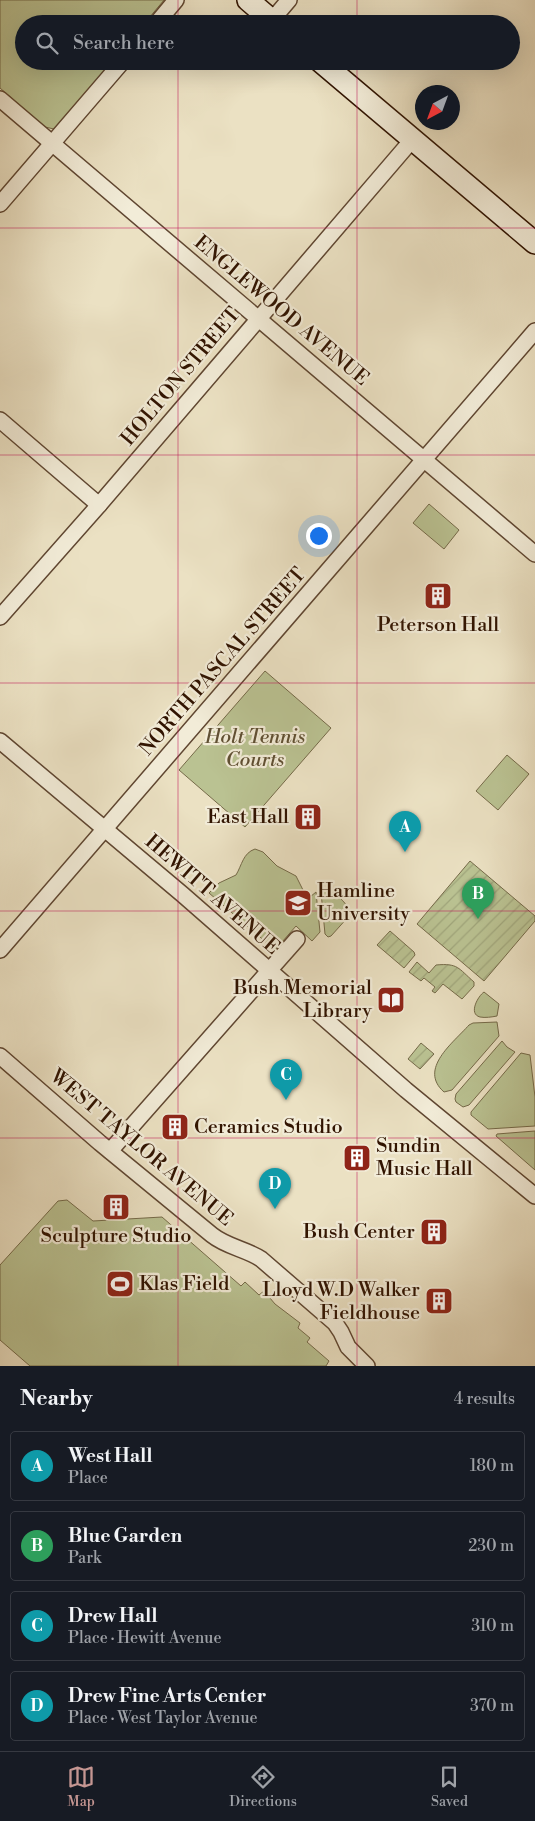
<!DOCTYPE html>
<html lang="en">
<head>
<meta charset="utf-8">
<style>
	body { margin:0; font-family:"Libre Bodoni",serif; background:#242831; color:#f1f3f6 }
	.compass { position:absolute; left:415px; top:85px; width:45px; height:45px; border-radius:50%; background:#171b24; box-shadow:0 5px 20px #0002; rotate:221deg }
	.you { position:absolute; left:318px; top:535px; width:18px; height:18px; margin:-12px; border:4px solid #fff; border-radius:50%; background:#1a73e8; box-shadow:0 0 0 8px #1a73e833 }
	.badge { display:grid; place-items:center; width:32px; height:32px; border-radius:50%; background:#c59692; color:#fff; font-size:16px; font-weight:700 }
	.pin { position:absolute; translate:-50% -41px; filter:drop-shadow(0 1px 2px #0008) }
	.pin::after { content:''; position:absolute; top:26px; width:18px; height:15px; background:inherit; clip-path:polygon(0 0,100% 0,50% 100%) }
	.list { margin:0; padding:0; list-style:none }
	h2 { display:flex; justify-content:space-between; align-items:center; height:65px; margin:0; padding:0 20px; font-size:21px }
	h2 small { font-size:16px; font-weight:400; color:#9ea1a6 }
	.list li { display:grid; grid-template-columns:32px 1fr auto; gap:15px; align-items:center; box-sizing:border-box; height:70px; margin:0 10px 10px; padding:0 10px; border:1px solid #363941; border-radius:5px }
	.list b { display:block; font-size:19px; white-space:nowrap }
	.list p { margin:0; font-size:16px; white-space:nowrap; color:#9ea1a6 }
	.list em { font-size:16px; font-style:normal; color:#9ea1a6 }
	.icon { flex:none; width:28px; height:28px; fill:none; stroke:currentColor; stroke-width:2; stroke-linecap:round; stroke-linejoin:round }
	.map { position:relative; flex:none; width:535px; height:1366px; overflow:hidden }
	.search { position:absolute; background:#171b24; box-shadow:0 5px 20px #0002; left:15px; right:15px; top:15px; height:55px; display:flex; align-items:center; gap:12px; box-sizing:border-box; padding:0 18px; border-radius:28px; color:#9ea1a6; font-size:19px }
	.sheet { height:385px; background:#171b24 }
	nav { display:flex; justify-content:space-around; align-items:center; box-sizing:border-box; height:70px; border-top:1px solid #363941; background:#171b24; font-size:14px; color:#9ea1a6 }
	nav a { display:grid; justify-items:center; gap:2px }
	nav .on { color:#c59692 }
	.map>svg:first-child { display:block }
</style>
</head>
<body>
<div class="map">
<svg width="535" height="1366" viewBox="0 0 535 1366">
	<defs>
		<pattern id="garden-furrows" width="10" height="10" patternUnits="userSpaceOnUse" patternTransform="scale(1.25)"><rect width="10" height="10" fill="#bac292"/><path d="M-1 1l2-2M0 10L10 0M9 11l2-2" fill="none" stroke="#a0a67c"/></pattern>
	</defs>
	<rect width="100%" height="100%" fill="#ebe1c3"/>
	<filter id="stains"><feTurbulence type="fractalNoise" baseFrequency=".004" numOctaves="4"/><feColorMatrix values="0 0 0 0 .2 0 0 0 0 .09 0 0 0 0 .02 0 0 0 .5 -.17"/></filter>
	<radialGradient id="worn" r=".72"><stop offset=".6" stop-color="#630" stop-opacity="0"/><stop offset="1" stop-color="#630" stop-opacity=".3"/></radialGradient>
	<g fill="#bac292" stroke="#756a49">
		<path d="M 0,0 L 164,0 L 144,24 L 24,24 L 24,61 L 113,61 L 58,126 L 54,129 L 45,127 L 0,88 Z"/>
		<path d="M 429,504 L 459,530 L 444,549 L 413,523 Z"/>
		<path d="M 265,671 L 331,728 L 245,827 L 179,770 Z"/>
		<path d="M 507,755 L 529,774 L 498,810 L 476,791 Z"/>
		<path d="M 255,849 L 263,852 L 277,866 L 296,876 L 306,896 L 310,897 L 316,892 L 320,932 L 312,941 L 296,926 L 275,950 L 209,893 L 219,883 L 236,875 C 242,865 243,853 255,849 Z"/>
		<path d="M 323,889 L 328,889 C 337,896 350,903 349,916 L 331,936 L 328,937 L 325,934 L 321,892 Z"/>
		<path d="M 484,992 L 499,1004 L 497,1016 C 492,1017 485,1018 480,1017 C 468,1014 478,996 484,992 Z"/>
		<path d="M 497,1022 L 499,1036 L 452,1090 L 444,1092 C 418,1069 453,1043 469,1025 L 473,1023 Z"/>
		<path d="M 502,1041 L 507,1047 L 515,1052 L 469,1105 L 463,1107 L 456,1102 L 455,1099 L 456,1094 Z"/>
		<path d="M 521,1053 L 530,1055 L 535,1097 L 535,1126 L 488,1129 L 471,1115 L 471,1112 Z"/>
		<path d="M 535,1131 L 535,1170 L 496,1136 L 497,1134 Z"/>
		<path d="M 67,1200 L 93,1221 L 162,1217 L 241,1286 L 245,1282 L 259,1295 L 264,1291 L 275,1304 L 300,1323 L 298,1328 L 310,1338 L 307,1342 L 329,1361 L 326,1366 L 30,1366 L 0,1340 L 0,1265 L 58,1201 Z"/>
	</g>
	<g fill="url(#garden-furrows)" stroke="#756a49">
		<path d="M 470,861 L 535,916 L 535,921 L 484,981 L 417,924 Z"/>
		<path d="M 390,931 L 414,952 L 415,955 L 404,968 L 377,945 Z"/>
		<path d="M 417,962 L 429,973 L 436,965 C 458,963 458,968 474,982 L 474,986 L 462,999 L 443,984 L 435,993 L 432,991 L 435,987 L 424,978 L 421,981 L 409,972 Z"/>
		<path d="M 421,1043 L 434,1054 L 420,1069 L 408,1059 Z"/>
	</g>
	<g fill="none" stroke-linecap="round" stroke-linejoin="round">
		<defs>
			<g id="street">
				<path d="M 272,20 L 289,0"/>
				<path d="M 156,24 L 176,0"/>
				<path d="M 0,99 L 535,554"/>
				<path d="M 0,204 L 123,61"/>
				<path d="M 0,420 L 99,505"/>
				<path d="M 0,617 L 99,505 L 412,140"/>
				<path d="M 0,741 L 182,894 L 406,1090 L 535,1196"/>
				<path d="M 0,950 L 535,331"/>
				<path d="M 0,1056 L 100,1143 L 212,1235 C 227,1247 246,1249 261,1259 L 335,1323 L 341,1332 L 348,1347 L 367,1366"/>
				<path d="M 110,1151 L 297,939"/>
			</g>
			<g id="secondary">
				<path d="M 248,0 L 276,24"/>
				<path d="M 320,61 L 535,243"/>
			</g>
		</defs>
		<use href="#street" stroke="#5f4631" stroke-width="18"/>
		<use href="#secondary" stroke="#301300" stroke-width="24"/>
		<use href="#street" stroke="#f2ecd8" stroke-width="15"/>
		<use href="#secondary" stroke="#f2ecd8" stroke-width="21"/>
	</g>
	<path fill="none" stroke="#c2185b" stroke-width="1" stroke-opacity="0.55" d="M 178,0 L 178,24M 357,0 L 357,24M 178,61 L 178,1366M 357,61 L 357,1366M 0,228 L 535,228M 0,455 L 535,455M 0,683 L 535,683M 0,911 L 535,911M 0,1138 L 535,1138"/>
	<defs>
		<symbol id="building-square" viewBox="-11 -11 22 22"><rect x="-9" y="-9" width="18" height="18" rx="4" fill="#8f2418" stroke="#f2ecd8"/><path d="M-4-6H4V6H1V3H-1V6H-4ZM-2.5-4.3h1.7v1.8h-1.7ZM.8-4.3h1.7v1.8H.8ZM-2.5-1h1.7V.8h-1.7ZM.8-1h1.7V.8H.8Z" fill="#fff"/></symbol>
		<symbol id="university-square" viewBox="-11 -11 22 22"><rect x="-9" y="-9" width="18" height="18" rx="4" fill="#8f2418" stroke="#f2ecd8"/><path d="M0-5L7-2L0 1L-7-2ZM-4 1L0 2.5L4 1V4Q0 6-4 4Z" fill="#fff"/></symbol>
		<symbol id="library-square" viewBox="-11 -11 22 22"><rect x="-9" y="-9" width="18" height="18" rx="4" fill="#8f2418" stroke="#f2ecd8"/><path d="M-6-4Q-3-5.5-.7-3.5V5Q-3 3-6 4ZM6-4Q3-5.5 .7-3.5V5Q3 3 6 4Z" fill="#fff"/></symbol>
		<symbol id="stadium-square" viewBox="-11 -11 22 22"><rect x="-9" y="-9" width="18" height="18" rx="4" fill="#8f2418" stroke="#f2ecd8"/><path d="M0-5a6.5 5 0 1 0 0 10a6.5 5 0 1 0 0-10ZM-3.5-1.8h7v3.6h-7Z" fill="#fff"/></symbol>
	</defs>
	<g fill-rule="evenodd">
		<use href="#building-square" x="422" y="580" width="32" height="32"/>
		<use href="#building-square" x="292" y="801" width="32" height="32"/>
		<use href="#university-square" x="282" y="887" width="32" height="32"/>
		<use href="#library-square" x="375" y="984" width="32" height="32"/>
		<use href="#building-square" x="159" y="1111" width="32" height="32"/>
		<use href="#building-square" x="341" y="1142" width="32" height="32"/>
		<use href="#building-square" x="100" y="1191" width="32" height="32"/>
		<use href="#building-square" x="418" y="1216" width="32" height="32"/>
		<use href="#stadium-square" x="104" y="1268" width="32" height="32"/>
		<use href="#building-square" x="423" y="1285" width="32" height="32"/>
	</g>
	<g text-anchor="middle" dominant-baseline="central" stroke-width="4.5" stroke-linejoin="round" paint-order="stroke">
		<g font-size="20" fill="#301300" stroke="#f2ecd8">
			<text transform="translate(281 311) rotate(40)">ENGLEWOOD AVENUE</text>
			<text transform="translate(181 377) rotate(-50)">HOLTON STREET</text>
			<text transform="translate(223 662) rotate(-49)">NORTH PASCAL STREET</text>
			<text transform="translate(212 895) rotate(41)">HEWITT AVENUE</text>
			<text transform="translate(141 1148) rotate(40)">WEST TAYLOR AVENUE</text>
		</g>
		<g font-size="20" fill="#301300" stroke="#f2ecd8" text-anchor="end">
			<text x="438" y="625" text-anchor="middle">Peterson Hall</text>
			<text x="289" y="817">East Hall</text>
			<text x="317" y="891" text-anchor="start">Hamline<tspan x="317" dy="23">University</tspan></text>
			<text x="372" y="988">Bush Memorial<tspan x="372" dy="23">Library</tspan></text>
			<text x="194" y="1127" text-anchor="start">Ceramics Studio</text>
			<text x="376" y="1146" text-anchor="start">Sundin<tspan x="376" dy="23">Music Hall</tspan></text>
			<text x="415" y="1232">Bush Center</text>
			<text x="116" y="1236" text-anchor="middle">Sculpture Studio</text>
			<text x="139" y="1284" text-anchor="start">Klas Field</text>
			<text x="420" y="1290">Lloyd W.D Walker<tspan x="420" dy="23">Fieldhouse</tspan></text>
		</g>
		<g font-size="20" font-style="italic" fill="#605033" stroke="#f2ecd8">
			<text x="255" y="737">Holt Tennis<tspan x="255" dy="23">Courts</tspan></text>
		</g>
	</g>
	<rect width="100%" height="100%" filter="url(#stains)"/>
	<rect width="100%" height="100%" fill="url(#worn)"/>
</svg>
<svg class="compass" viewBox="-18 -18 36 36"><path d="M0-13l5 13h-10z" fill="#e53935"/><path d="M0 13l5-13h-10z" fill="#9ea1a6"/></svg>
<div class="you"></div>
<div class="pin badge" style="left:405px;top:852px;background:#0f9aa8">A</div>
<div class="pin badge" style="left:478px;top:919px;background:#2e9e5b">B</div>
<div class="pin badge" style="left:286px;top:1100px;background:#0f9aa8">C</div>
<div class="pin badge" style="left:275px;top:1209px;background:#0f9aa8">D</div>
<div class="search"><svg class="icon" aria-label="search" viewBox="0 0 24 24"><circle cx="10" cy="10" r="6"/><path d="M15 15l6 6"/></svg>Search here</div>
</div>
<section class="sheet">
<h2>Nearby<small>4 results</small></h2>
<ul class="list">
<li><span class="badge" style="background:#0f9aa8">A</span><div><b>West Hall</b><p>Place</p></div><em>180 m</em></li>
<li><span class="badge" style="background:#2e9e5b">B</span><div><b>Blue Garden</b><p>Park</p></div><em>230 m</em></li>
<li><span class="badge" style="background:#0f9aa8">C</span><div><b>Drew Hall</b><p>Place · Hewitt Avenue</p></div><em>310 m</em></li>
<li><span class="badge" style="background:#0f9aa8">D</span><div><b>Drew Fine Arts Center</b><p>Place · West Taylor Avenue</p></div><em>370 m</em></li>
</ul>
</section>
<nav>
<a class="on"><svg class="icon" aria-label="map" viewBox="0 0 24 24"><path d="M3 6l6-2 6 2 6-2v14l-6 2-6-2-6 2zM9 4v14M15 6v14"/></svg>Map</a>
<a><svg class="icon" aria-label="directions" viewBox="0 0 24 24"><path d="M12 3l9 9-9 9-9-9zM9 14v-3h6M13 9l2 2-2 2"/></svg>Directions</a>
<a><svg class="icon" aria-label="saved" viewBox="0 0 24 24"><path d="M7 4h10v16l-5-4-5 4z"/></svg>Saved</a>
</nav>
</body>
</html>
